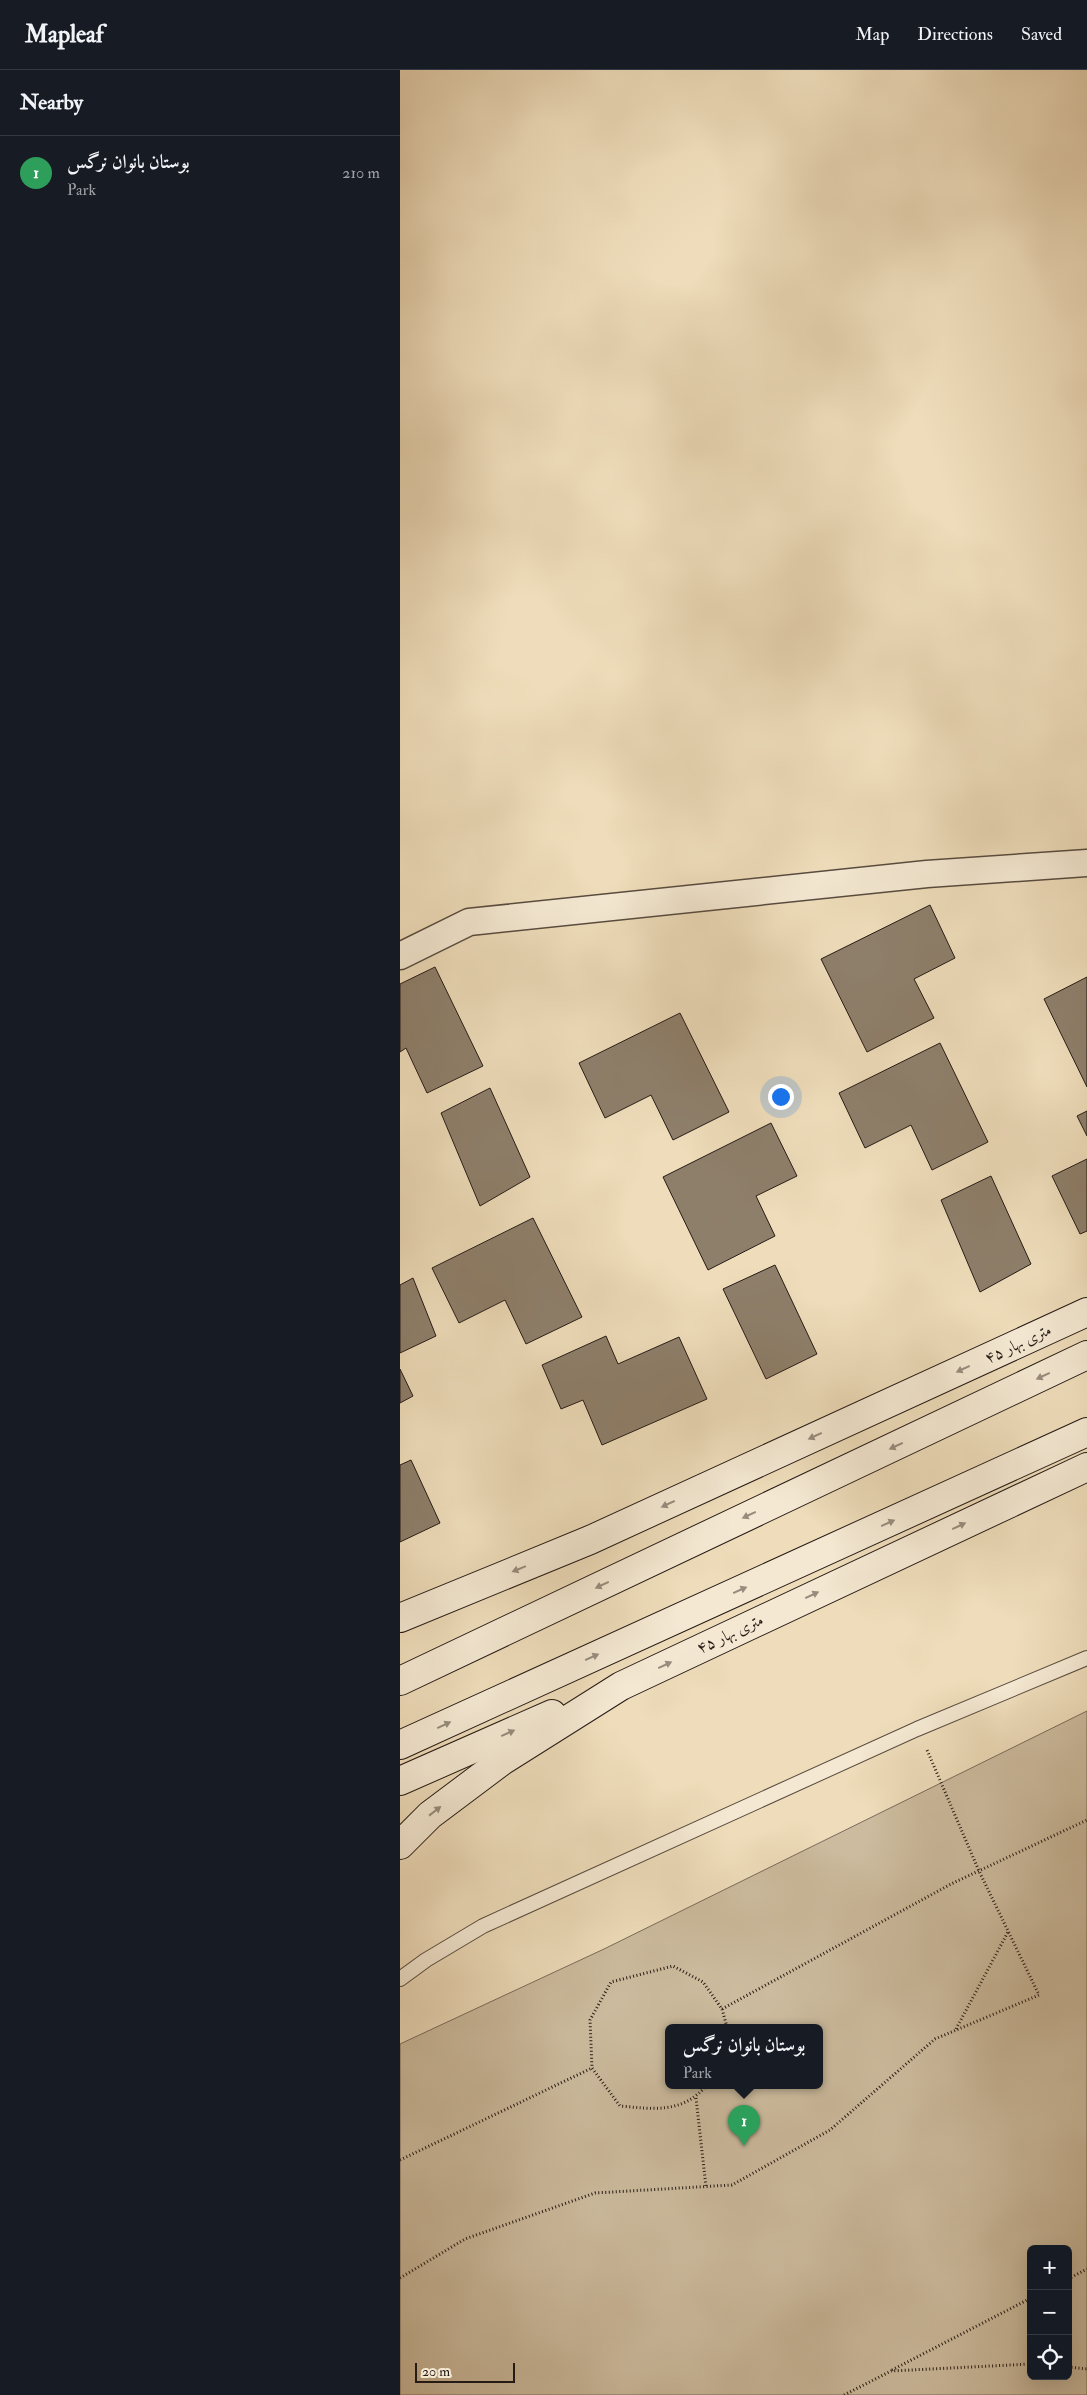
<!DOCTYPE html>
<html lang="en">
<head>
<meta charset="utf-8">
<style>
	body { margin:0; font-family:"IM FELL Double Pica",Amiri,serif; background:#20242c; color:#f1f3f6 }
	.controls { position:absolute; right:15px; bottom:15px; display:grid; overflow:hidden; border-radius:8px; box-shadow:0 5px 20px #0002 }
	.controls button { width:45px; height:45px; display:grid; place-items:center; padding:0; border:0; border-bottom:1px solid #363941; background:#171b24; color:#f1f3f6; font:25px sans-serif }
	.scale { position:absolute; left:15px; bottom:12px; width:100px; box-sizing:border-box; padding-left:5px; border:2px solid #261b15; border-top:0; font-size:14px; line-height:18px; white-space:nowrap; color:#261b15; -webkit-text-stroke:4px #f4e8d2; paint-order:stroke }
	.you { position:absolute; left:380px; top:1026px; width:18px; height:18px; margin:-12px; border:4px solid #fff; border-radius:50%; background:#1a73e8; box-shadow:0 0 0 8px #1a73e833 }
	.badge { display:grid; place-items:center; width:32px; height:32px; border-radius:50%; background:#b45309; color:#fff; font-size:16px; font-weight:700 }
	.pin { position:absolute; translate:-50% -41px; filter:drop-shadow(0 1px 2px #0008) }
	.pin::after { content:''; position:absolute; top:26px; width:18px; height:15px; background:inherit; clip-path:polygon(0 0,100% 0,50% 100%) }
	.popup { position:absolute; left:265px; top:1954px; width:158px; height:65px; box-sizing:border-box; display:grid; place-content:center; border-radius:8px; background:#171b24; filter:drop-shadow(0 1px 4px #0005); font-size:16px; white-space:nowrap; color:#9ea1a6 }
	.popup b { font-size:19px; color:#f1f3f6 }
	.popup::after { content:''; position:absolute; left:50%; top:100%; margin-left:-10px; border:10px solid transparent; border-top-color:#171b24 }
	.list { margin:0; padding:0; list-style:none }
	h2 { display:flex; justify-content:space-between; align-items:center; height:65px; margin:0; padding:0 20px; font-size:21px }
	h2 small { font-size:16px; font-weight:400; color:#9ea1a6 }
	.list li { display:grid; grid-template-columns:32px 1fr auto; gap:15px; align-items:center; box-sizing:border-box; height:75px; padding:0 20px; border-top:1px solid #363941 }
	.list b { display:block; font-size:19px; white-space:nowrap }
	.list p { margin:0; font-size:16px; white-space:nowrap; color:#9ea1a6 }
	.list em { font-size:16px; font-style:normal; color:#9ea1a6 }
	.icon { flex:none; width:28px; height:28px; fill:none; stroke:currentColor; stroke-width:2; stroke-linecap:round; stroke-linejoin:round }
	.map { position:relative; flex:none; width:687px; height:2325px; overflow:hidden }
	header { display:flex; align-items:center; gap:30px; box-sizing:border-box; height:70px; padding:0 25px; background:#171b24; border-bottom:1px solid #363941 }
	header strong { font-size:24px }
	nav { display:flex; gap:28px; margin-inline-start:auto; font-size:18px }
	main { display:flex }
	aside { flex:1; background:#171b24 }
	.map>svg:first-child { display:block }
</style>
</head>
<body>
<header>
<strong>Mapleaf</strong>
<nav><a>Map</a><a>Directions</a><a>Saved</a></nav>
</header>
<main>
<aside>
<h2>Nearby<small></small></h2>
<ul class="list">
<li><span class="badge" style="background:#2e9e5b">1</span><div><b>بوستان بانوان نرگس</b><p>Park</p></div><em>210 m</em></li>
</ul>
</aside>
<div class="map">
<svg width="687" height="2325" viewBox="0 0 687 2325">
	<rect width="100%" height="100%" fill="#eedcba"/>
	<filter id="stains"><feTurbulence type="fractalNoise" baseFrequency=".004" numOctaves="4"/><feColorMatrix values="0 0 0 0 .2 0 0 0 0 .09 0 0 0 0 .02 0 0 0 .5 -.17"/></filter>
	<radialGradient id="worn" r=".72"><stop offset=".6" stop-color="#630" stop-opacity="0"/><stop offset="1" stop-color="#630" stop-opacity=".3"/></radialGradient>
	<path fill="#ccbb9e" stroke="#796b5a" fill-rule="evenodd" d="M 687,1641 L 687,2325 L 0,2325 L 0,1974 L 204,1879 ZM 269,1957 L 419,1957 L 419,2015 L 269,2015 ZM 631,2179 L 668,2179 L 668,2306 L 631,2306 Z"/>
	<g fill="#8e7f6b" stroke="#261b15">
		<path d="M 530,835 L 555,888 L 514,909 L 534,948 L 467,982 L 421,889 Z"/>
		<path d="M 35,897 L 83,996 L 27,1023 L 6,978 L 0,982 L 0,914 Z"/>
		<path d="M 687,907 L 687,1017 L 644,929 Z"/>
		<path d="M 280,943 L 329,1042 L 273,1070 L 251,1025 L 205,1048 L 179,993 Z"/>
		<path d="M 540,973 L 588,1072 L 532,1100 L 511,1055 L 465,1078 L 439,1023 Z"/>
		<path d="M 90,1018 L 130,1107 L 80,1136 L 41,1043 Z"/>
		<path d="M 687,1041 L 687,1066 L 677,1046 Z"/>
		<path d="M 371,1053 L 397,1106 L 356,1126 L 375,1166 L 308,1200 L 263,1107 Z"/>
		<path d="M 687,1089 L 687,1161 L 680,1164 L 652,1106 Z"/>
		<path d="M 591,1106 L 631,1194 L 580,1222 L 541,1130 Z"/>
		<path d="M 133,1148 L 182,1247 L 126,1274 L 105,1230 L 59,1253 L 32,1198 Z"/>
		<path d="M 375,1195 L 417,1284 L 366,1309 L 323,1219 Z"/>
		<path d="M 13,1208 L 36,1266 L 0,1283 L 0,1215 Z"/>
		<path d="M 206,1266 L 218,1294 L 279,1267 L 307,1329 L 202,1375 L 183,1330 L 161,1339 L 142,1295 Z"/>
		<path d="M 0,1299 L 13,1326 L 0,1333 Z"/>
		<path d="M 11,1390 L 40,1453 L 0,1472 L 0,1395 Z"/>
	</g>
	<g fill="none" stroke-linecap="round" stroke-linejoin="round">
		<defs>
			<path id="lane" d="M 0,1909 L 26,1890 L 83,1856 L 517,1659 L 687,1588"/>
			<path id="street" d="M 0,886 L 69,852 L 527,804 L 687,793"/>
			<g id="secondary">
				<path d="M 0,1548 L 190,1470 L 687,1242"/>
				<path d="M 0,1611 L 687,1285"/>
				<path d="M 0,1675 L 687,1362"/>
				<path d="M 0,1711 L 152,1644"/>
				<path d="M 0,1775 L 30,1745 L 102,1691 L 221,1616 L 687,1397"/>
			</g>
		</defs>
		<use href="#lane" stroke="#584b3e" stroke-width="16"/>
		<use href="#street" stroke="#584b3e" stroke-width="29"/>
		<use href="#secondary" stroke="#261b15" stroke-width="30"/>
		<g stroke="#261b15" stroke-width="3" stroke-dasharray="1 2.5" stroke-linecap="butt">
			<path d="M 322,1939 L 551,1814 L 687,1750"/>
			<path d="M 556,1959 L 608,1862"/>
			<path d="M 307,2015 C 282,2044 254,2039 220,2036 L 192,1998 L 190,1950 L 211,1912 L 273,1896 L 303,1912 L 322,1939 L 327,1957"/>
			<path d="M 296,2028 L 306,2117"/>
			<path d="M 0,2090 L 192,1998"/>
			<path d="M 0,2208 L 65,2169 L 195,2123 L 332,2115 L 430,2060 L 535,1969 L 639,1925 L 579,1801 L 527,1680"/>
			<path d="M 668,2209 L 687,2199"/>
			<path d="M 668,2297 L 687,2299"/>
			<path d="M 492,2300 L 631,2228"/>
			<path d="M 444,2325 L 491,2301 L 631,2294"/>
		</g>
		<use href="#lane" stroke="#f4e8d2" stroke-width="14"/>
		<use href="#street" stroke="#f4e8d2" stroke-width="26"/>
		<use href="#secondary" stroke="#f4e8d2" stroke-width="28"/>
	</g>
	<defs><path id="oneway-solid" d="M-6-.8H1V-3.2L6.5 0L1 3.2V.8H-6Z" transform="scale(1.25)"/></defs>
	<g fill="#978c7d">
		<use href="#oneway-solid" transform="translate(563 1299) rotate(155)"/>
		<use href="#oneway-solid" transform="translate(643 1306) rotate(155)"/>
		<use href="#oneway-solid" transform="translate(415 1366) rotate(155)"/>
		<use href="#oneway-solid" transform="translate(496 1376) rotate(155)"/>
		<use href="#oneway-solid" transform="translate(268 1434) rotate(155)"/>
		<use href="#oneway-solid" transform="translate(349 1445) rotate(155)"/>
		<use href="#oneway-solid" transform="translate(488 1453) rotate(-24)"/>
		<use href="#oneway-solid" transform="translate(559 1456) rotate(-25)"/>
		<use href="#oneway-solid" transform="translate(119 1499) rotate(158)"/>
		<use href="#oneway-solid" transform="translate(202 1515) rotate(155)"/>
		<use href="#oneway-solid" transform="translate(340 1520) rotate(-24)"/>
		<use href="#oneway-solid" transform="translate(412 1525) rotate(-25)"/>
		<use href="#oneway-solid" transform="translate(192 1587) rotate(-24)"/>
		<use href="#oneway-solid" transform="translate(265 1595) rotate(-25)"/>
		<use href="#oneway-solid" transform="translate(44 1655) rotate(-25)"/>
		<use href="#oneway-solid" transform="translate(108 1663) rotate(-24)"/>
		<use href="#oneway-solid" transform="translate(35 1741) rotate(-38)"/>
	</g>
	<g text-anchor="middle" dominant-baseline="central" stroke-width="4" stroke-linejoin="round" paint-order="stroke">
		<g font-size="16" fill="#261b15" stroke="#f4e8d2">
			<text transform="translate(618 1274) rotate(-25)">۴۵ متری بهار</text>
			<text transform="translate(330 1564) rotate(-25)">۴۵ متری بهار</text>
		</g>
	</g>
	<rect width="100%" height="100%" filter="url(#stains)"/>
	<rect width="100%" height="100%" fill="url(#worn)"/>
</svg>
<div class="controls">
<button>+</button>
<button>−</button>
<button><svg class="icon" aria-label="locate" viewBox="0 0 24 24"><circle cx="12" cy="12" r="6"/><path d="M12 2v4M12 18v4M2 12h4M18 12h4"/></svg></button>
</div>
<div class="scale">20 m</div>
<div class="you"></div>
<div class="pin badge" style="left:344px;top:2076px;background:#2e9e5b">1</div>
<div class="popup"><b>بوستان بانوان نرگس</b>Park</div>
</div>
</main>
</body>
</html>
